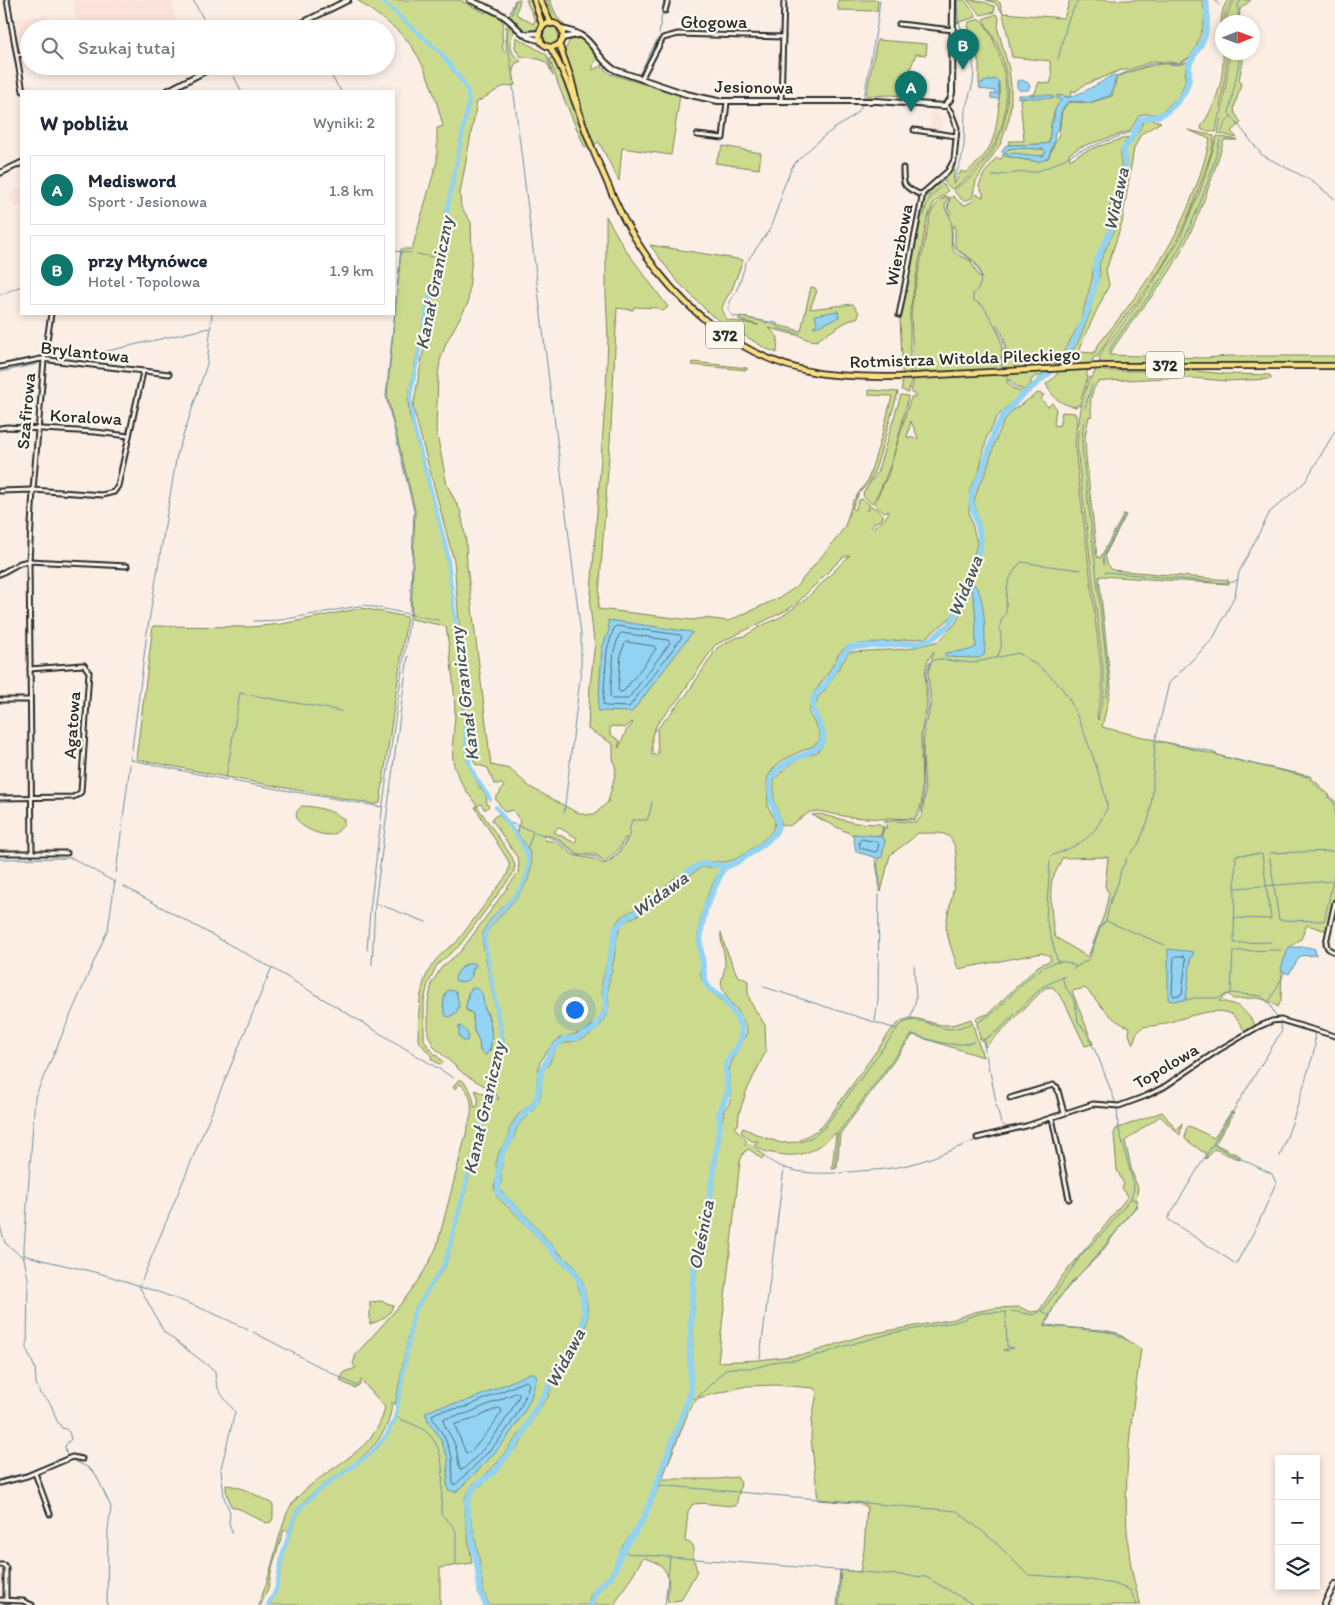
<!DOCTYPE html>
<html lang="pl">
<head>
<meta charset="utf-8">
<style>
	body { margin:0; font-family:Itim,sans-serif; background:#f6f6f7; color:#1f2937 }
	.controls { position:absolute; right:15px; bottom:15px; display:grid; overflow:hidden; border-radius:0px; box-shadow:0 2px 8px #0003 }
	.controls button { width:45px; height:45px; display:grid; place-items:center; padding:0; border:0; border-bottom:1px solid #e0e1e3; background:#fff; color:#1f2937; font:25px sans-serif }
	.compass { position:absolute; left:1215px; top:15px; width:45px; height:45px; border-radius:50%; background:#fff; box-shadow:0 2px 8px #0003; rotate:89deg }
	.you { position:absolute; left:574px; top:1009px; width:18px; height:18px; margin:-12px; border:4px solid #fff; border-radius:50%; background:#1a73e8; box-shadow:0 0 0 8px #1a73e833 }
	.badge { display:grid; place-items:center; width:32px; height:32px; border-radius:50%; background:#0f766e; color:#fff; font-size:16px; font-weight:700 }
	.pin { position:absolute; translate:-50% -41px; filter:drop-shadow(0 1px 2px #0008) }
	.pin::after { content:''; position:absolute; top:26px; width:18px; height:15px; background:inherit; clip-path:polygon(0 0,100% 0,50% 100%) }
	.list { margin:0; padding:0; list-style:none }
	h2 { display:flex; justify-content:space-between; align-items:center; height:65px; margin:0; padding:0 20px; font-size:21px }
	h2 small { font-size:16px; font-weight:400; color:#747a83 }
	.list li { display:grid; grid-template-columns:32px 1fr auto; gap:15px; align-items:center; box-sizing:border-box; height:70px; margin:0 10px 10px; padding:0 10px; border:1px solid #e0e1e3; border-radius:0px }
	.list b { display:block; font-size:19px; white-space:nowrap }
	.list p { margin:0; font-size:16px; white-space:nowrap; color:#747a83 }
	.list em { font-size:16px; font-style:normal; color:#747a83 }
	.icon { flex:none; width:28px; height:28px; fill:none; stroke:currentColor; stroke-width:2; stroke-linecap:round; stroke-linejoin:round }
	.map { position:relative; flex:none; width:1335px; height:1605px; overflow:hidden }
	.search { position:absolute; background:#fff; box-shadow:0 2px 8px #0003; left:20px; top:20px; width:375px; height:55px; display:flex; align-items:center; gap:12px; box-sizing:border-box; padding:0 18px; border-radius:28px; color:#747a83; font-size:19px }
	.panel { position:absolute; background:#fff; box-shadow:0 2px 8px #0003; left:20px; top:90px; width:375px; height:225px; border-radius:0px }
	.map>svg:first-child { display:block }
</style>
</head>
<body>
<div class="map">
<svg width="1335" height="1605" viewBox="0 0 1335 1605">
	<rect width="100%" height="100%" fill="#fbeee4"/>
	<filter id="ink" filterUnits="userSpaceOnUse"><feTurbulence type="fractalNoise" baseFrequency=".02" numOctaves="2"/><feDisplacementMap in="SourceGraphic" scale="10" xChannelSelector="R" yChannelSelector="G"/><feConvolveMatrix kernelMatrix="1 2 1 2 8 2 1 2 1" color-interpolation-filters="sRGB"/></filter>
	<g filter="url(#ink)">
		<g fill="#fbe3db">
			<path d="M 73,0 L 171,0 L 179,29 L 78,29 Z"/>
			<path d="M 48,15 L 50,29 L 29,29 L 29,52 L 25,52 L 20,48 L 16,18 Z"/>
			<path d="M 932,109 L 940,115 L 943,115 L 940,132 L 929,131 Z"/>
			<path d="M 21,187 L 21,205 L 16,208 L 8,194 Z"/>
		</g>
		<g fill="#ccda8e" stroke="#7c825c" fill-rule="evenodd">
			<path d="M 357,0 L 460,0 L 485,13 L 486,10 L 495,14 L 504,23 L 502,30 L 503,51 L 506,52 L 506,26 L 510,26 L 514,31 C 509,44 509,53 521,61 L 516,63 L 513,68 L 515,85 L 502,87 L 477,102 L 460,193 L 461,207 L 471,222 L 472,255 L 468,303 L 446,343 L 440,361 L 438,376 L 436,429 L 447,485 L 461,512 L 466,541 L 467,566 L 491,765 L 510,769 L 530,787 L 574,811 L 586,815 L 592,814 L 595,814 L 608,802 L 616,771 L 613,757 L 613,744 L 588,729 L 590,686 L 595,642 L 594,641 L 590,606 L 606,391 L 608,337 L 606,294 L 606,216 L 625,249 L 668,307 L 663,311 L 658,308 L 634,307 L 633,310 L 617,308 L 611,427 L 598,609 L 692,620 L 705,618 L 728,621 L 781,597 L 796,587 L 837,538 L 845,526 L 853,501 L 868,480 L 884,428 L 892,396 L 869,395 L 869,390 L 898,392 L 876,467 L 870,481 L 859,493 L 852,508 L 855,510 L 859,500 L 862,499 L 870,505 L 866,511 L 872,506 L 882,514 L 883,518 L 871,525 L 872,528 L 884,520 L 889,512 L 888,511 L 883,512 L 874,504 L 888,475 L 911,397 L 915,397 L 916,395 L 911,393 L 913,382 L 913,363 L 917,363 L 917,359 L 913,359 L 911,314 L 912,304 L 930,215 L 933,209 L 942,198 L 944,200 L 944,196 L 948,197 C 945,204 943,208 949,215 L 951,213 L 948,208 L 950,198 L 953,196 L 960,203 L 965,205 L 973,201 L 976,194 L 983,197 L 983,193 L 979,186 L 984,174 L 996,158 L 1001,159 L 1004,154 L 1005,156 L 1031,161 L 1048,158 L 1059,134 L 1062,111 L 1068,103 L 1073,102 L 1089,103 L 1112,96 L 1117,77 C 1129,72 1148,65 1162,64 C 1175,63 1174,68 1189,61 L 1186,67 L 1185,82 L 1182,90 L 1178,97 L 1165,109 L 1159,114 L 1143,114 L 1138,117 L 1130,131 L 1080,147 L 1069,154 L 1070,160 C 1087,148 1108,144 1128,137 L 1121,150 L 1121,172 L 1118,185 L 1109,209 L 1110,224 L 1109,230 L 1094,262 L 1092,280 L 1080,323 L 1059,360 L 1039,377 L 1037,375 L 1030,381 L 1032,383 L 1024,390 L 1016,386 L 1010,380 L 1006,381 L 1012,388 L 1022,393 L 1010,404 L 997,417 L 987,437 L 979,472 L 970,489 L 969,512 L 977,543 L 975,552 L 962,580 L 957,607 L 954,613 L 947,621 L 925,638 L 859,644 L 848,646 L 840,652 L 827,675 L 813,694 L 809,713 L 818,729 L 820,736 L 820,740 L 813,746 L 799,752 L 780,762 L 773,769 L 768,777 L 767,781 L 768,807 L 775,820 C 775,824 774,828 772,831 C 767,839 739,859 730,861 C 720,864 708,859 699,863 L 672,880 L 656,896 L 640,907 L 624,915 L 616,923 L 602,983 L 602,993 L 605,1005 L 600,1018 L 593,1025 L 583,1032 L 560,1038 L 553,1044 L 547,1052 L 540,1062 L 537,1078 L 537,1088 L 533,1102 L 518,1115 L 512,1124 L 509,1130 L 508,1139 L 500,1150 L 496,1162 L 497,1177 L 494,1187 L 497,1197 L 519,1217 L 560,1262 L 571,1270 L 575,1276 L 579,1290 L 583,1307 L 582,1318 L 580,1328 L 562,1360 L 554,1369 L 545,1391 L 531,1412 L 523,1429 L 498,1462 L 480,1480 L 473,1484 L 465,1498 L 465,1516 L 472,1563 L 440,1568 L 440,1605 L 269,1605 L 277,1589 L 284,1552 L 295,1521 L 300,1510 L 305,1504 L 321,1490 L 378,1448 L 395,1420 L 414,1313 L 446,1265 L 491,1094 L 494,1095 L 498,1100 L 499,1099 L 497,1095 L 492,1092 L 504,1039 L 486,950 L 485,940 L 487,932 C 502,909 541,884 529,851 C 526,844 520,838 516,831 L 519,831 L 517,829 L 520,821 L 513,810 L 505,812 L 495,798 L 501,792 L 500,790 L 504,787 L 502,784 L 494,784 L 488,768 L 475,764 L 472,755 L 467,722 L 454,561 L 413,407 L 437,277 L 450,220 L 444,220 L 408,399 L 409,413 L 447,553 L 462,692 L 466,756 L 470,768 L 480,788 L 486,795 L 487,804 L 489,806 L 485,810 L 481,804 L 477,806 L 512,857 L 515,866 L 513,874 L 459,946 L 437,965 L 428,984 L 424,1001 L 424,1039 L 428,1047 L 443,1062 L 441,1065 L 431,1059 L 432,1057 L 418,1040 C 419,1000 418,966 456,943 L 507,875 L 509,869 L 509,862 L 475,807 L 477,806 C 468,793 458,780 454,765 C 450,748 455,729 455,711 C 454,682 450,654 446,626 L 411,619 L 415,510 L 387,396 L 401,249 L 412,249 L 437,161 L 437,128 L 443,126 C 436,98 425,60 405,38 C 393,25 372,11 357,0 ZM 955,225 L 955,245 L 957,249 L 974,261 L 978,267 L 982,278 L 979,277 L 970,260 C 946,251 953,249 951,228 ZM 997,325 C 1004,335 1008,345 1004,357 L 1001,358 C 1002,346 1002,338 995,327 ZM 911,421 L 918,438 L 918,439 L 907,437 ZM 850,555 L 805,600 L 781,617 L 759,627 L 745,636 L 735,638 L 717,648 L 687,694 L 657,729 L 658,754 L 652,755 L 652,735 L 657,724 L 679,698 L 715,645 L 787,610 L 797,603 L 842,558 ZM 632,722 L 633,723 L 626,731 L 619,748 L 618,747 L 620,741 L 610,734 L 610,727 L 612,726 L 625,728 ZM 558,827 L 577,838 L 575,843 L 554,832 ZM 543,834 L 557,838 L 578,854 L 596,855 L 605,861 C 614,854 620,849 625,838 L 627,839 C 622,849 615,860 603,864 C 593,857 589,859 577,856 C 566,853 559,838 546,841 Z"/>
			<path d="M 515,0 L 520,0 L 516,14 L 533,24 L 535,20 L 526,0 L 531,0 L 540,26 L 536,33 C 528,32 523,32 516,26 L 519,24 L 517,21 L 514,23 L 509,16 Z"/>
			<path d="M 543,0 L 550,0 L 557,17 L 567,28 L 551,18 Z"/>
			<path d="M 838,0 L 878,0 L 877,11 L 838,10 Z"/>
			<path d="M 954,0 L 964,0 L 976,15 L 976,17 L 956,23 Z"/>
			<path d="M 967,0 C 976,0 987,2 995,7 L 994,12 L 981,15 Z"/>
			<path d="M 986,0 L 996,0 L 1000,3 L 1003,13 L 1064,18 L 1070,0 L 1202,0 L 1205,14 L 1203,27 L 1196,47 L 1190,57 L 1179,63 L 1154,61 L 1128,70 L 1121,70 L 1084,85 L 1075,92 L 1072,90 L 1071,97 L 1061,96 L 1061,101 C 1051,111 1051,130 1049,143 L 1043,144 L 1008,145 L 1009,141 L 1024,141 L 1020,100 L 1035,93 L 1039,82 L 1050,84 L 1052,77 L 1050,61 L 1012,57 L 1003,13 L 995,3 Z"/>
			<path d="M 1228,0 L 1233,0 L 1225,13 L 1224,22 L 1222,22 L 1222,41 C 1221,27 1219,11 1228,0 Z"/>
			<path d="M 1235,0 L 1251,0 L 1240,9 L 1239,22 L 1226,22 L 1227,14 Z"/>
			<path d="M 996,14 L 999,17 L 998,30 L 1009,69 L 1011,86 L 1011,104 L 1009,119 L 1001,143 L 976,181 L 972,198 L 964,201 L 960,198 L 953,190 C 962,184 970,179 977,171 C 1009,138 1015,91 999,49 C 995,38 988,29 983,19 Z"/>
			<path d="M 980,19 C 989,28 994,41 998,52 C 1018,107 1000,158 952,189 L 945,183 L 944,177 L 955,165 L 953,182 L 955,183 L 961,171 L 966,173 C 974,166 982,159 988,150 C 998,133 1000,102 999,83 L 998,81 L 979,84 L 979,63 L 968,25 L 969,22 Z"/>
			<path d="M 550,26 L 556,28 L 558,33 L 557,43 L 552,45 L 546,43 L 543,38 L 545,28 Z"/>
			<path d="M 516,37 L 547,55 L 553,76 C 551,73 550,68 548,65 C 542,57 528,58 520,56 L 515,48 Z"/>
			<path d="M 582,38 L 589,44 L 599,58 L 593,64 L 593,70 L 602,65 L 602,67 L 610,74 L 680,95 L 671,155 L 622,148 L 619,181 L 599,142 L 594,145 L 564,52 L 570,40 Z"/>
			<path d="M 877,40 L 927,44 L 926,55 L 916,54 L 910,69 L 915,70 L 914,77 L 921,80 L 918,98 L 892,95 L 866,96 Z"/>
			<path d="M 1223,53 L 1227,53 L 1225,77 L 1216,132 L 1202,130 L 1201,127 C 1216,104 1224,81 1223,53 Z"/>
			<path d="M 1229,53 L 1242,53 L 1243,62 L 1239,79 L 1241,84 L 1234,108 L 1235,113 L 1241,123 L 1231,131 L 1237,138 L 1218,133 L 1227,77 Z"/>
			<path d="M 553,56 L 589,146 L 585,148 L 561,92 L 550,61 L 550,59 Z"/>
			<path d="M 1150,119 L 1161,122 L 1141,134 L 1134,148 L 1122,223 L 1106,270 L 1109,285 L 1084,337 L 1079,352 L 1094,353 L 1099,344 C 1117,321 1136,297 1152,273 C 1180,233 1199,186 1210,139 L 1188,130 L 1214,136 C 1214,148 1207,164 1203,176 C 1191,214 1174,250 1151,283 C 1133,308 1112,330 1097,357 L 1094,357 L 1086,375 L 1088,376 L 1079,406 L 1077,405 L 1076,407 C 1062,405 1052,398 1046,384 L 1054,378 L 1078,342 L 1090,313 L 1092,299 L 1100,274 L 1099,264 L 1115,229 L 1116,208 L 1120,201 L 1127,168 L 1126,150 L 1127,146 L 1137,134 L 1143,122 Z"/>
			<path d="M 1217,136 L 1237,140 L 1224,140 C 1210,186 1195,230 1170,271 C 1151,300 1127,325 1109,355 L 1205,358 L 1229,356 L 1335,356 L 1335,363 L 1102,363 L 1103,371 L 1196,371 L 1226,374 L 1270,375 L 1271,379 L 1227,381 L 1192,378 L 1166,378 L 1106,381 L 1098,382 C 1093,388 1089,400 1091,408 C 1091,411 1092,414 1091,417 L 1089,416 L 1085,437 L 1086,457 L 1097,557 L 1100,558 L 1124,514 L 1126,515 L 1105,555 L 1107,563 L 1112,570 L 1228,580 L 1229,584 L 1101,576 L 1099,577 L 1111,688 L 1102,727 L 1258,765 L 1310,776 L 1335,801 L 1335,896 L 1327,931 L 1307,925 L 1301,939 L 1290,947 L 1282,968 L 1281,1000 L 1278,1007 C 1259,994 1254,999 1233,999 L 1228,994 L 1219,1001 C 1240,1004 1244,1009 1256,1026 L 1246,1033 C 1242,1027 1237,1018 1231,1014 C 1214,1005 1177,1021 1159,1025 C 1153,1026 1148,1026 1143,1027 L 1136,1034 L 1133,1045 L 1129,1034 L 1130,1027 C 1112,1023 1098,1001 1085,988 L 1072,991 L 1093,1044 L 1085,1046 L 1064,1001 L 1053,987 L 1045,988 L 985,1047 L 982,1039 L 980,1039 L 976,1018 L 988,1014 L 1038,966 L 1051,960 L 1050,956 L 1042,953 L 958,969 C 955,959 945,932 946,924 C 949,905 969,843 944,834 C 937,832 926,834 918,833 L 909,841 L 890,855 L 881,892 C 881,881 876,868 878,858 L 882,856 L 885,840 L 881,838 L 884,828 L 887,828 L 885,822 C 895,819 907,823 917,822 L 922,815 L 925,793 L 923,755 L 924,736 L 931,702 L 928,673 L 934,651 L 928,660 L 925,673 L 927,704 L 921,735 L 922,800 L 920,809 L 914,819 L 889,818 L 883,819 L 849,817 L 818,811 L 810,812 L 789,826 L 782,825 L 774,800 L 774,780 L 782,771 L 798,759 L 817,752 L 824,744 L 825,737 L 816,714 L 815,706 L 818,697 L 825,690 L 849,652 L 907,649 L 939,641 L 954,625 L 962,612 L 983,540 L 974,501 L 979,485 L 986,472 L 995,442 L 1004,421 L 1013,410 L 1038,393 L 1044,395 L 1041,399 L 1048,407 L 1052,403 L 1056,408 L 1054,425 L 1059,426 L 1062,412 L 1075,413 L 1075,416 L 1077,416 L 1075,448 L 1102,677 L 1102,691 L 1097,715 L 1098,720 L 1104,691 L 1104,677 L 1077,448 C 1078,423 1081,400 1090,377 L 1092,378 L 1100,360 L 1099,358 L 1104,348 L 1151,286 L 1179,240 L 1200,191 ZM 1108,857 L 1105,887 L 1109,893 L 1105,912 L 1088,957 L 1055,937 C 1052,926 1049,890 1052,880 C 1055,873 1059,866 1062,858 Z"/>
			<path d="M 723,146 L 761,153 L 759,169 L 715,163 Z"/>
			<path d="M 1016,148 L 1044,149 L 1046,152 L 1043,156 C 1033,156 1012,157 1005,152 L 1008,149 Z"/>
			<path d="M 939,182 L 944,185 L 948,191 L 934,203 L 927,219 L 910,310 L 910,358 L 905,359 L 902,357 L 900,320 L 901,314 L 925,197 Z"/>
			<path d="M 650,245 L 743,260 L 732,289 L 724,302 L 722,309 L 727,320 L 759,325 L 739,320 L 740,316 L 801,331 L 811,287 L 815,288 L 817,291 L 810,309 L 853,304 L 859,313 L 858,317 L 846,322 L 816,341 L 806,339 L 800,336 L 769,328 L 778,337 L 777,353 L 765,348 L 711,315 L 676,280 Z"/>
			<path d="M 693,362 L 747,368 L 747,370 L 692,365 Z"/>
			<path d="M 904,362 L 910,363 L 911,383 L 908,393 L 902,390 L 902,365 Z"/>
			<path d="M 901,395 L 908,396 L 907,403 C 898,436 892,473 873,502 L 871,503 L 864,497 L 863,493 L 877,473 Z"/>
			<path d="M 362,608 L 407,617 L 380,803 L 374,804 L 231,778 L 136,759 L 153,626 L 250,627 L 282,624 Z"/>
			<path d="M 302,806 C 316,806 333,811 344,819 L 344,825 C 341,828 337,832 334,834 C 323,839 281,822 302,806 Z"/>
			<path d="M 499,814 C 509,827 522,840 527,856 C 538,890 491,907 483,933 C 482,938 483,944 484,949 L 502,1042 L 490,1088 L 486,1087 L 464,1074 L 434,1047 L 428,1034 L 428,1003 L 432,983 L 441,968 L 461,951 L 518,873 L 519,863 L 517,857 L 492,820 L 494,817 ZM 466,964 L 475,968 L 472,969 L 472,975 L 456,975 L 463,966 ZM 468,993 C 473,997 480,1001 484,1007 C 492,1019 493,1038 490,1051 L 480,1050 L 479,1040 L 474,1031 L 473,1014 L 466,1010 ZM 457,994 L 456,998 L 458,1002 L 443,1007 L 445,995 Z"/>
			<path d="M 819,814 L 856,823 L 879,824 L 883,827 L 881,835 L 876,836 L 853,835 L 812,815 Z"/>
			<path d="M 702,867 L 723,867 C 710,884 698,918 698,938 C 697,946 700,953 701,961 C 701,968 699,977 704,983 C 714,998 738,1010 740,1030 C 742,1045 728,1051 725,1064 C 723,1073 727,1081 727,1090 C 726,1095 724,1097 722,1101 C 719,1108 719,1115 719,1123 L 702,1243 L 696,1253 L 694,1260 L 689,1328 L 690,1391 L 644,1515 L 622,1547 L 609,1578 L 598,1586 L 590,1596 L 588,1605 L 489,1605 L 483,1590 L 479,1558 L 470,1515 L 469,1502 L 472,1494 L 475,1488 L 482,1485 L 520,1444 L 537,1411 L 548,1397 L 554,1381 L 567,1363 L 580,1339 L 586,1326 L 588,1315 L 587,1305 L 583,1283 L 575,1267 L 560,1254 L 516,1205 L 506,1197 L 500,1190 C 502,1178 501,1167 503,1156 C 505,1149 511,1146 513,1140 C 515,1135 515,1130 518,1126 C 525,1116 535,1111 539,1099 C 543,1090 539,1081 542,1073 C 544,1069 547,1067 549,1064 C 552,1059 552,1054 555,1050 C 562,1041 569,1043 579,1040 C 590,1037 602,1026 607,1015 C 611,1006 607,999 608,989 C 608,980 612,972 613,963 C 616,950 615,934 623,923 L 651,908 L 672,887 Z"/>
			<path d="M 721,932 L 725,947 L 737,975 L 748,981 L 748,992 L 751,1003 L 765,1025 L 766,1051 L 746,1092 L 739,1114 L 738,1125 L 734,1127 L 747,1141 L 744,1145 L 751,1144 L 764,1155 L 762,1159 L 749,1149 L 744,1152 L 740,1161 L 718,1362 L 759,1360 L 807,1354 L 865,1335 L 954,1319 L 975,1312 L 995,1308 L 1019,1307 L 1031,1312 L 1039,1311 L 1063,1275 L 1100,1232 L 1128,1196 L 1122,1188 L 1124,1184 L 1117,1170 L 1114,1134 L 1116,1129 L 1162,1112 L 1177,1130 L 1182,1123 L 1180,1135 L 1160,1116 L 1125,1141 L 1132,1172 L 1138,1188 L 1136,1199 L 1137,1206 L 1126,1218 L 1101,1253 L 1068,1286 L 1055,1304 L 1044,1326 L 1103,1330 L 1117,1333 L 1141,1349 C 1130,1426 1114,1530 1141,1605 L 837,1605 L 840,1570 L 860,1572 L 864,1550 L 867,1506 L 857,1503 L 818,1500 L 811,1438 L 812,1419 L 817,1393 L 814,1388 L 776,1385 L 747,1386 L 698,1398 L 690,1408 L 662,1479 L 717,1479 L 737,1477 L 741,1483 L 736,1506 C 721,1506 707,1502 693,1504 L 688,1511 L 685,1541 L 693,1545 L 693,1556 L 697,1571 L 681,1600 L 668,1602 C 666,1594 670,1584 668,1577 C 664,1565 654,1560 643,1558 L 614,1605 L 592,1605 L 594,1597 L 615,1572 L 624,1552 L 644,1522 L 662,1479 L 692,1395 L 693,1327 L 696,1268 L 699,1254 L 702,1249 L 705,1241 L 724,1109 C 736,1100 728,1085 729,1072 C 729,1062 743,1043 747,1032 C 745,1024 741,1016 737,1010 C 732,1003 726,998 723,990 C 718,981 726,972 725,963 C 725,952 720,943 721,932 Z"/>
			<path d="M 910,1018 C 922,1018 936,1026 947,1025 C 955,1025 963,1022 971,1019 L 983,1057 L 913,1035 L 840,1134 L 837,1168 L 832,1169 L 836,1133 C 817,1148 805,1159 779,1154 C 769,1153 763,1152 755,1145 L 755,1143 L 758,1143 L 758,1141 L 751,1141 L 741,1132 L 743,1128 L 763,1137 L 781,1143 L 797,1142 L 822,1127 L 892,1029 L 901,1021 Z"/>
			<path d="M 458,1080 L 462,1080 C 470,1088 474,1096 474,1107 L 478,1106 L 478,1097 L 475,1090 L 488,1096 L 445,1262 L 413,1312 L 395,1405 L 392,1402 C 390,1443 356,1462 326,1483 C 317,1490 307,1497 300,1506 C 294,1513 291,1522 289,1531 L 284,1530 L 273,1564 L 268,1588 L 261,1605 L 258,1605 C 270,1580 274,1551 283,1525 C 285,1519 286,1513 290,1507 C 315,1469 376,1457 385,1407 L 361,1380 L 360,1384 L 355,1388 L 340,1381 L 344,1372 L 356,1368 L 353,1364 L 356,1354 C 386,1321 419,1288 437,1246 L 471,1115 C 472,1103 471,1092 460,1084 L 458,1085 L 455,1089 L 453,1088 Z"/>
			<path d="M 1231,1112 L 1234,1113 L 1215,1144 L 1240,1156 L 1240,1160 L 1214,1149 L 1206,1159 L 1205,1152 L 1203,1152 L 1185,1139 L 1186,1129 L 1189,1126 L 1214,1138 Z"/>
			<path d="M 381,1301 L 393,1305 C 391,1316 380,1321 370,1324 L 370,1302 Z"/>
			<path d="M 226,1485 C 242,1486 257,1496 271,1503 L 273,1505 L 273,1518 L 271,1522 L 266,1523 L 242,1510 L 231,1506 L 226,1490 Z"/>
		</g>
		<g fill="#92d3f3" stroke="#6990a3" fill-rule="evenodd">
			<path d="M 1115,75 L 1117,78 L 1115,79 L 1111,95 L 1089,103 L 1078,101 L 1067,102 L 1061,112 L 1059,127 L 1055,133 L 1054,142 L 1048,158 L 1038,162 L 1005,156 L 1002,152 L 1005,146 L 1008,145 L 1043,144 L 1049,143 L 1051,124 L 1054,120 L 1054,113 L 1058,104 L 1061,101 L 1061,99 L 1057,99 L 1057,95 C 1061,96 1065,97 1069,97 C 1073,97 1093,87 1098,84 C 1104,81 1108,76 1115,75 ZM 1016,148 L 1043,149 L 1046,152 L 1043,156 L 1040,156 L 1014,153 L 1009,154 L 1005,152 L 1008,149 Z"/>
			<path d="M 994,79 L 998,81 L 999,90 L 997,94 L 999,94 L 999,99 L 991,98 L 991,94 L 995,94 L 995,91 L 981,89 L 979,87 L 981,83 Z"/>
			<path d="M 1022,80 L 1028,83 L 1030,86 L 1028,90 L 1019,90 L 1017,87 L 1017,81 Z"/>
			<path d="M 1018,95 L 1050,95 L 1054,97 L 1054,98 L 1018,98 Z"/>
			<path d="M 838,311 L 839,317 C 833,320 819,327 813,327 L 817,323 L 815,315 Z"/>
			<path d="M 967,581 C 971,583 975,584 977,588 C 985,599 986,641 984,655 L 979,658 L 945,657 L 945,653 L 970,650 L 976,647 C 975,628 978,596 967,581 Z"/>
			<path d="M 608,620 L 692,632 L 692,633 L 632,712 L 598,711 L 602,648 L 609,630 Z"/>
			<path d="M 855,834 L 879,836 L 885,840 L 882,857 L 878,858 L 856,852 L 853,835 Z"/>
			<path d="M 1289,947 L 1307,947 L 1315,949 L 1316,955 L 1300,956 L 1289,974 L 1282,971 L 1281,968 Z"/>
			<path d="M 1168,949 L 1194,952 L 1191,958 L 1186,1000 L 1171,1001 L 1168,999 Z"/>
			<path d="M 471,963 L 476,964 L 476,966 L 472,969 L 472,976 C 467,981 464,983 456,981 L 455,979 C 457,971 463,965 471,963 Z"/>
			<path d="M 472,988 C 475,988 476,988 479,990 C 484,994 483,1000 484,1005 C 484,1010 488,1015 489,1020 C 492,1030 494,1048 486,1055 L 480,1051 L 479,1041 L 474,1031 L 473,1014 L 465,1008 L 468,999 L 468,993 Z"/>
			<path d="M 448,990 L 456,991 L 459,1006 L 456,1013 L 449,1017 L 446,1016 C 442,1009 443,996 448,990 Z"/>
			<path d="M 459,1026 C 466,1029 470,1034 467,1041 L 463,1041 L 459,1036 Z"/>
			<path d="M 530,1373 L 534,1373 L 537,1377 C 534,1385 533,1394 529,1402 C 512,1438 484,1465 456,1492 L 448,1490 L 447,1482 L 448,1458 L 440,1438 L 429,1422 L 425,1413 L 438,1407 L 464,1402 L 479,1396 Z"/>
		</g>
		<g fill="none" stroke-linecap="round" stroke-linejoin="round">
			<g stroke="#546e7b" stroke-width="1">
				<path d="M 617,626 L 680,635 L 682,637 L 629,707 L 605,706 L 603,704 L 607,650 L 614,628 Z"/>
				<path d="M 622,633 L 668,640 L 670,643 L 628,699 L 612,699 L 610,697 L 614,651 L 619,635 Z"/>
				<path d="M 627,642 L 654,646 L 656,649 L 624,691 L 620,692 L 618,690 L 621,653 L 625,643 Z"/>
				<path d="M 862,839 L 877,842 L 879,844 L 877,851 L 875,852 L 860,848 L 859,842 Z"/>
				<path d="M 1176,956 L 1184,956 L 1186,959 L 1182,994 L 1180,995 L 1174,996 L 1172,993 L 1174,958 Z"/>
				<path d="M 526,1381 L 529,1384 C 518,1426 486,1455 456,1484 L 453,1484 L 452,1457 L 444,1436 L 433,1419 L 432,1415 L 440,1411 L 466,1407 Z"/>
				<path d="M 516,1393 L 519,1393 L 519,1396 C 506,1422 485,1451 462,1470 L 460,1470 C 458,1462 458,1454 455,1445 C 452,1437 444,1427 443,1419 L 468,1413 Z"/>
				<path d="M 499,1408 L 501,1409 L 502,1411 C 494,1425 481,1441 469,1453 L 466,1453 L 455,1426 L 455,1424 L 471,1420 Z"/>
			</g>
			<g stroke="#6990a3" stroke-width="1">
				<path d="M 193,0 L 209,29"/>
				<path d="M 546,0 L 553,13"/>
				<path d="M 1215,0 L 1219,5"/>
				<path d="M 512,15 L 516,0"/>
				<path d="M 1236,22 L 1238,18 L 1238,4 L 1242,0"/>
				<path d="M 509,27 L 507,37 L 513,81"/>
				<path d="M 659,34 L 664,0"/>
				<path d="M 1237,52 L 1239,63 L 1229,113 L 1262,155 L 1310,180 L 1335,199"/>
				<path d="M 1058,59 L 1068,20 L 1078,0"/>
				<path d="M 229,66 L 241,91"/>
				<path d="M 328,71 L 341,91"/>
				<path d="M 639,75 L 658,38"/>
				<path d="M 1116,76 L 1154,63 L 1179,64 L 1193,56"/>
				<path d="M 513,86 L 553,413"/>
				<path d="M 864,97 L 877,25 L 880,0"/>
				<path d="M 1222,132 L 1224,125 L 1231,116"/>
				<path d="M 992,176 L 1024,172 L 1036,172 L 1053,165 L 1079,151 L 1134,131"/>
				<path d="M 953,183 L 961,161 L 964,145 L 965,110 L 973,83 L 974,71 L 973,62 L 958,19 L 957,0"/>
				<path d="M 781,194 L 792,167 L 796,162 C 806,152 817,142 828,133 C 840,124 858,117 863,103"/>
				<path d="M 932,196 L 940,187"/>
				<path d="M 949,197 L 947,210 C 950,216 952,222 952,229 C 953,234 951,240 953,245 C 957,254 965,254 971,260 C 982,270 985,285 973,294 L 973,300 L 983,306 L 1002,337 L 1004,346 L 1001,365 L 1008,380 L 1014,387 L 1027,393"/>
				<path d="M 924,216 L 926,206 L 931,196 L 926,194"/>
				<path d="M 394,251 L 411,253"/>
				<path d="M 417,254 L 438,258"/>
				<path d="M 748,260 L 770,229 L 781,198"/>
				<path d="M 746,262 L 739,285 L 729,304 L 728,309 L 732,316 L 777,323 L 777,328 L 800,334"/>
				<path d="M 0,295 L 21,286"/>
				<path d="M 211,322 L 212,314"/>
				<path d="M 1108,352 C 1120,331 1137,313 1151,293 C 1184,247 1207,194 1220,140"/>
				<path d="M 68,358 L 107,351 L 209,328"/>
				<path d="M 0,372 L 38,364"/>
				<path d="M 1085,408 L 1092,385"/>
				<path d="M 554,416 L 581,634 L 581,670 L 564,813"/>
				<path d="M 1084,417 L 1082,442 L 1083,456 L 1108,676 L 1109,685 L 1106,698"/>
				<path d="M 1104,565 L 1103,556 L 1125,516"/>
				<path d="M 1057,567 L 1081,570"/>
				<path d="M 1105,572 L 1225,583 L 1233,582 L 1237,580"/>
				<path d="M 254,621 L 281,620 L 364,605 L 438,620"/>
				<path d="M 997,658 C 999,653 1002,647 1001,642 C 1001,629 997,624 1006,613 C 1007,589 1004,582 1021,562 L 1056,567"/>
				<path d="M 1157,742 L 1164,742 L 1210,751 L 1223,757 L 1308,777 L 1335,804"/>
				<path d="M 131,760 L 232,781 L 382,807"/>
				<path d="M 226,778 L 240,693 L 341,711"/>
				<path d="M 884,821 L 890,819 L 915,820 L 921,811 L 923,800 L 922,735 L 929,704 L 926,673 L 930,662 L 937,659 L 972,663 L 1018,653 C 1037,664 1058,679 1069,699 C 1077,711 1109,796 1107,808 C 1106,811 1103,815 1102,818 C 1091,841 1073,847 1051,856"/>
				<path d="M 507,822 L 557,840 L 577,855 L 596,857 L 605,863 C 615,857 625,847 629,835 C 630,830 630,825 632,820 L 647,820 L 650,812 L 652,802"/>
				<path d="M 881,838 L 884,826"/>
				<path d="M 527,850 L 533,832"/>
				<path d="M 1130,854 L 1138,845 L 1149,818 L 1153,790 L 1153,776 L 1155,742 L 1169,683 L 1213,639 L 1235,595 L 1239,572 L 1270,512 L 1305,482 L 1335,431"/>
				<path d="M 875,858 L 879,880 L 879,892"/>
				<path d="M 1127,858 L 1121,870 L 1118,883 L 1111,899 L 1106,921 L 1165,945"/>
				<path d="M 0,859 L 72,858 L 116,883"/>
				<path d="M 1050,861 L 1046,919 L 1058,963"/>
				<path d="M 116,873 L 147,633 L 177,454 L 207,364 L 211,325"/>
				<path d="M 1333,881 L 1324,921 L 1279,920 L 1269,853 L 1335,851"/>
				<path d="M 123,886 L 272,968 L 454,1078"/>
				<path d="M 1235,889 L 1234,943 L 1271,942"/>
				<path d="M 375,903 L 426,922"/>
				<path d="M 1234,918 L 1271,919 L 1262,854 L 1236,855 L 1235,888 L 1333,881 L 1335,869"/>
				<path d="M 1333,925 L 1335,917"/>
				<path d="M 367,950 L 370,910 L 382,811 L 410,614 L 414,511 L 386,396 L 401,252"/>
				<path d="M 372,965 L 375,903 L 408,656"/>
				<path d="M 1073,969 L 1089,959 L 1101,926 L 1105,922"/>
				<path d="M 1062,977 L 1066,988 L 1073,998 L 1077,1012 L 1078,1022 L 1086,1032 L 1099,1059 L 1116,1104"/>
				<path d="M 761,986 L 896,1029"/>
				<path d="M 1231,992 L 1233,951 L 1281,950"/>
				<path d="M 1186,1000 L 1194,998 L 1218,998 L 1231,993 L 1261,996 L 1269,1003 L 1276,1016"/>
				<path d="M 1269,1002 L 1285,972"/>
				<path d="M 910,1020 L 916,999 L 914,965"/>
				<path d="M 875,1021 L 878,1000 L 879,895"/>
				<path d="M 978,1022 C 983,1019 989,1016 994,1012 C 1013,996 1049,945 1076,967"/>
				<path d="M 985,1039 L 984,1045 L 989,1070"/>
				<path d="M 983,1040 L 999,1030 L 1042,987 L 1065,976"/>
				<path d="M 990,1072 L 996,1101"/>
				<path d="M 996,1104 L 1001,1123 L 1006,1127 L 1028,1123 L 1060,1112"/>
				<path d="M 801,1142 L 814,1136 L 824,1128 L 900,1025 C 920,1013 930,1028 950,1029 C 957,1029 963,1026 970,1024"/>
				<path d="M 1213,1145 L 1272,1174 L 1276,1183 L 1257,1226 L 1236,1264 L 1169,1220 L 1168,1218 L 1278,1037 L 1282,1031 L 1279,1022"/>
				<path d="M 1280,1156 L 1294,1117 L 1313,1055 L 1315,1047 L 1314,1033 L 1280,1023"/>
				<path d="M 765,1157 C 784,1173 812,1174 836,1173"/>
				<path d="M 835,1168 L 838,1133 L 912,1034 C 934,1041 951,1048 974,1042"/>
				<path d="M 840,1173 C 859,1170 879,1171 898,1167 C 925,1162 949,1151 974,1141"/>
				<path d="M 0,1226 L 5,1243 L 24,1258"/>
				<path d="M 24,1255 C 50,1263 77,1267 102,1274 C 152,1289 202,1306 248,1330"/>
				<path d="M 142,1280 L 271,969"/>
				<path d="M 140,1284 L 139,1286 L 164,1332 L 215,1371 C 215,1392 224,1396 235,1412 L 221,1468"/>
				<path d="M 1011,1311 L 1034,1315 L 1044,1309 L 1082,1254 L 1105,1231 L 1131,1198 L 1134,1189 L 1133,1182 L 1118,1126 L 1117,1108"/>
				<path d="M 1042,1311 L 1049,1316"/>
				<path d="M 1006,1322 L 1007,1346 L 1013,1348 L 1003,1350 L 1008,1351"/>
				<path d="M 253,1332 L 357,1386"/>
				<path d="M 1127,1340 L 1115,1334 L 1108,1332 L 1046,1325 L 1056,1301 L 1098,1254 L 1134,1209 L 1137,1202 L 1131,1198"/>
				<path d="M 760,1358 L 784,1168"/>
				<path d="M 689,1397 L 696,1399 L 725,1370 L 730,1368 L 754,1368 L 779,1361 L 795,1360 L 823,1354 L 841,1347 L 892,1333 L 955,1322 L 981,1313 L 1006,1312 L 1006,1319"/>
				<path d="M 395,1417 C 404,1421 415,1424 424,1430 C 450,1449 441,1487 441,1514 L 452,1525 L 456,1531 L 456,1565"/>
				<path d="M 69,1457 L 66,1453 L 65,1446 L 71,1439 L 69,1432 L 66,1429 L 62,1428 L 57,1421 L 52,1407 L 48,1400 L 40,1394 L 36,1383 L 35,1368 L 27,1350 L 28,1278 L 24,1259 L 24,1247 L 35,1097 L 108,929 L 115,880"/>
				<path d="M 71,1459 L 89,1468 L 96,1475 L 111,1507 L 108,1529 L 107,1605"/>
				<path d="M 221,1470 L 224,1497 L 230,1512 L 229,1523 L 232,1532"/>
				<path d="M 0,1479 L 26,1473 L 67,1456"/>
				<path d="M 657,1485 L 957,1511 L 994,1541 L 1028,1575 L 1079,1578 L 1114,1584 L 1130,1590 L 1137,1605"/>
				<path d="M 624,1549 L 627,1553 L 644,1555 L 926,1577 L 974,1605"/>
				<path d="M 665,1605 L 670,1557"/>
				<path d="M 839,1605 L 841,1572"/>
			</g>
			<g stroke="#92d3f3" stroke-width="4">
				<path d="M 381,0 L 441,53 L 462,81 L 467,89 L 469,100 L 410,397 L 413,423 L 447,551 L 464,692 L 466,745 L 470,765 L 475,776 L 490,799"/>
				<path d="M 268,1605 L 276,1590 L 283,1552 L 295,1516 L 302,1506 L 319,1490 L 371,1453 L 386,1436 L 395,1419 L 414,1312 L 445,1263 L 503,1043 L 484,937 C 487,924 497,916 506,906 C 548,864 524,846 496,807"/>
			</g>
			<g stroke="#92d3f3" stroke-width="6">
				<path d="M 486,1605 L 480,1592 L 478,1570 L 468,1519 L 467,1501 L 474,1487 L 495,1471 L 522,1436 L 533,1413 L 547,1391 L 555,1374 L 567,1357 L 582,1329 L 585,1316 L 582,1289 L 574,1270 L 559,1258 L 514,1207 L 498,1193 L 498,1182 L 500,1160 L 504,1149 L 510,1141 L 513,1128 L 522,1116 L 535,1103 L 539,1088 L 540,1074 L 553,1048 L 564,1039 L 576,1038 L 594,1029 L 606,1011 L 605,984 L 616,929 C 623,917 635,913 646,907 C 666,895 679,874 700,865 C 709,861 718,867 727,866 C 735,865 765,844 771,837 C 783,826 777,818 773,806 C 770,799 770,791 770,784 C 773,761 808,757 820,745 C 830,735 813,719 813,707 C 813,703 813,699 815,696 C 818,691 822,689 825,685 C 834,673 839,655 851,647 L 920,643 L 933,638 L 949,625 L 957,612 L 980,548 L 980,534 L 971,501 L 973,490 L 983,470 L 995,430 L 1004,415 L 1018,399 L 1062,362 L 1076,338 L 1087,312 L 1096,281 L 1096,262 L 1112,228 L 1113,209 L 1125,166 L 1124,149 L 1133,136 L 1140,120 C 1149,116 1159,118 1166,112 C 1176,104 1188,91 1189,77 C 1190,74 1188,70 1189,66 C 1191,57 1199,50 1202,42 C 1208,29 1208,14 1206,0"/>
				<path d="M 590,1605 L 596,1590 L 610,1578 L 614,1572 L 621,1554 L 644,1518 L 691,1392 L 690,1346 L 694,1262 L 703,1244 L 720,1124 L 719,1114 L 728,1092 L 726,1069 L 727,1062 L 738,1046 L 742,1035 L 741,1026 L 735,1014 L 722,997 L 710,989 L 705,982 L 700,943 L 701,929 L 706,907 L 722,871 L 727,866"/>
			</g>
			<defs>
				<g id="minor">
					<path d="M 7,0 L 23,91"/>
					<path d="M 665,11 L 668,0"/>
					<path d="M 899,24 L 953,30"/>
					<path d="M 17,55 L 29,53"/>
					<path d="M 641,79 L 663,38 L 678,34 L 783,37"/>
					<path d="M 781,101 L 784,0"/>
					<path d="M 914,130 L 956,136"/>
					<path d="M 697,135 L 723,138 L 727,102"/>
					<path d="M 903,168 C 903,186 903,186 919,194 L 923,193"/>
					<path d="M 899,315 L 923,193 L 948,171 L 954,160 L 957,128 L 951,112 L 946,105"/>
					<path d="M 0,367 L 41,359 L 169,374"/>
					<path d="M 0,428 L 7,427 L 95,432 L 129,436 L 143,372"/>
					<path d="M 0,491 L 33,490 L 102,495 L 114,492 L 118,486 L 129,436"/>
					<path d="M 0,574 L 20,563 L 29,561 L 127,566"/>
					<path d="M 0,700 L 29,700"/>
					<path d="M 0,798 L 73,797 L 77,795 L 81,792 L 89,672 L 84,665 L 82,665 L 30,669"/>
					<path d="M 0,853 L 67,853"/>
					<path d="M 32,853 L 29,561 L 33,490 L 44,360 L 51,314"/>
					<path d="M 1335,902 L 1326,943 C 1327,949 1329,950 1335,952"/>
					<path d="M 1010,1098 L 1053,1085 L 1057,1087 L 1064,1113"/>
					<path d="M 1052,1118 L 1069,1199"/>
					<path d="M 977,1138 L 1026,1126 L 1093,1104 L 1119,1106 L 1146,1096 L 1164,1087 L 1217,1051 L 1258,1027 L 1272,1021 L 1281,1020 L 1335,1036"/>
					<path d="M 35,1473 L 50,1514"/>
					<path d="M 0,1483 L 27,1476 L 72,1457 L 82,1459"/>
					<path d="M 0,1565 L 4,1565 L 6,1568 L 6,1600"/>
					<path d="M 0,1600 L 23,1601 L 32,1605"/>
				</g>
				<g id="tertiary">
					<path d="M 470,0 C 480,5 493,9 502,15 C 518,25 520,38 541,40"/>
					<path d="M 290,29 L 348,0"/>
					<path d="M 561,29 C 597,35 590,54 615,70 L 686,94 L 718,101 L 877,101 L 944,106 L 950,100 L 952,93 L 953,0"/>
					<path d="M 525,34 L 540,33"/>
					<path d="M 562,38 L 577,35"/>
					<path d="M 167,91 L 215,66"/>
					<path d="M 0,173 L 21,163"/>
					<path d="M 1324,1605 L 1335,1584"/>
				</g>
				<g id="primary">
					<path d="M 534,0 L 543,27"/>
					<path d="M 540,0 L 551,24"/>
					<circle cx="551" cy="35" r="12"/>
					<path d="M 559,44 L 571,78 L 578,106"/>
					<path d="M 550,47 C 570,81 580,120 595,155 C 605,177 614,200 625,221 C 666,296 732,358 818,373 C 845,377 871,377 898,377 L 1102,366 L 1335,366"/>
				</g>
			</defs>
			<use href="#minor" stroke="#2b2b2b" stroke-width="7"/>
			<use href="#tertiary" stroke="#2b2b2b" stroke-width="8"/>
			<use href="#primary" stroke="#2b2b2b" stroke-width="8"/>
			<use href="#minor" stroke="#fbf7ec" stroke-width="3"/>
			<use href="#tertiary" stroke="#fbf7ec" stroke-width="4"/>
			<use href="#primary" stroke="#fce080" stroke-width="4.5"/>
		</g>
	</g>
	<g text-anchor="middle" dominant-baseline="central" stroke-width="4.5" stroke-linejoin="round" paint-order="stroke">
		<g fill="#fbf7ec" stroke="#696865" stroke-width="1">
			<rect x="706" y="321.5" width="38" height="27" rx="4"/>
			<rect x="1146" y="351.5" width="38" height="27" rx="4"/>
		</g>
		<g font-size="16" font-weight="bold" fill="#2b2b2b">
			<text x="725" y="335">372</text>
			<text x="1165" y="365">372</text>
		</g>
		<g font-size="18" fill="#2b2b2b" stroke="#fbf7ec">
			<text x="714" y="22">Głogowa</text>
			<text transform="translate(754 87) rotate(1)">Jesionowa</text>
			<text transform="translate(899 245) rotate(-79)">Wierzbowa</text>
			<text transform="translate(85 352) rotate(6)">Brylantowa</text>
			<text transform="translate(965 358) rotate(-2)">Rotmistrza Witolda Pileckiego</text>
			<text transform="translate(26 411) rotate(-85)">Szafirowa</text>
			<text transform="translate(86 417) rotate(3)">Koralowa</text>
			<text transform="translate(72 725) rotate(-86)">Agatowa</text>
			<text transform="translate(1166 1066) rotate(-31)">Topolowa</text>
		</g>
		<g font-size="19" font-style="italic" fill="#45555d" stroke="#fbf7ec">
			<text transform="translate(1116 199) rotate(-78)">Widawa</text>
			<text transform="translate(434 283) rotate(-79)">Kanał Graniczny</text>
			<text transform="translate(965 586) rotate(-68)">Widawa</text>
			<text transform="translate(464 694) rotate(-97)">Kanał Graniczny</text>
			<text transform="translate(660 894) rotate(-36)">Widawa</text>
			<text transform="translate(484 1108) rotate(-77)">Kanał Graniczny</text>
			<text transform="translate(701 1235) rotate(-79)">Oleśnica</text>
			<text transform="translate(565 1358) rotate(-62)">Widawa</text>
		</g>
	</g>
</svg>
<div class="controls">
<button>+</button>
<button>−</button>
<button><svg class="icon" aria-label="layers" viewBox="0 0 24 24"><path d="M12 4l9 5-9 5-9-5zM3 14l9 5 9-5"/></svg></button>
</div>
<svg class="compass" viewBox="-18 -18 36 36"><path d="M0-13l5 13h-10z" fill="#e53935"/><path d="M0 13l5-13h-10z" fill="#747a83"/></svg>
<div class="you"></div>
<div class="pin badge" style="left:911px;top:112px">A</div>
<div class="pin badge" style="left:963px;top:70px">B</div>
<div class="search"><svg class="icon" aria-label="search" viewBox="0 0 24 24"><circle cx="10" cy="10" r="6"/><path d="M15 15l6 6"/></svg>Szukaj tutaj</div>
<section class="panel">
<h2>W pobliżu<small>Wyniki: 2</small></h2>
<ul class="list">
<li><span class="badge">A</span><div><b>Medisword</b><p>Sport · Jesionowa</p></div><em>1.8 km</em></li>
<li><span class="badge">B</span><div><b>przy Młynówce</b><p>Hotel · Topolowa</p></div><em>1.9 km</em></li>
</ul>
</section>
</div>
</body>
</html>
